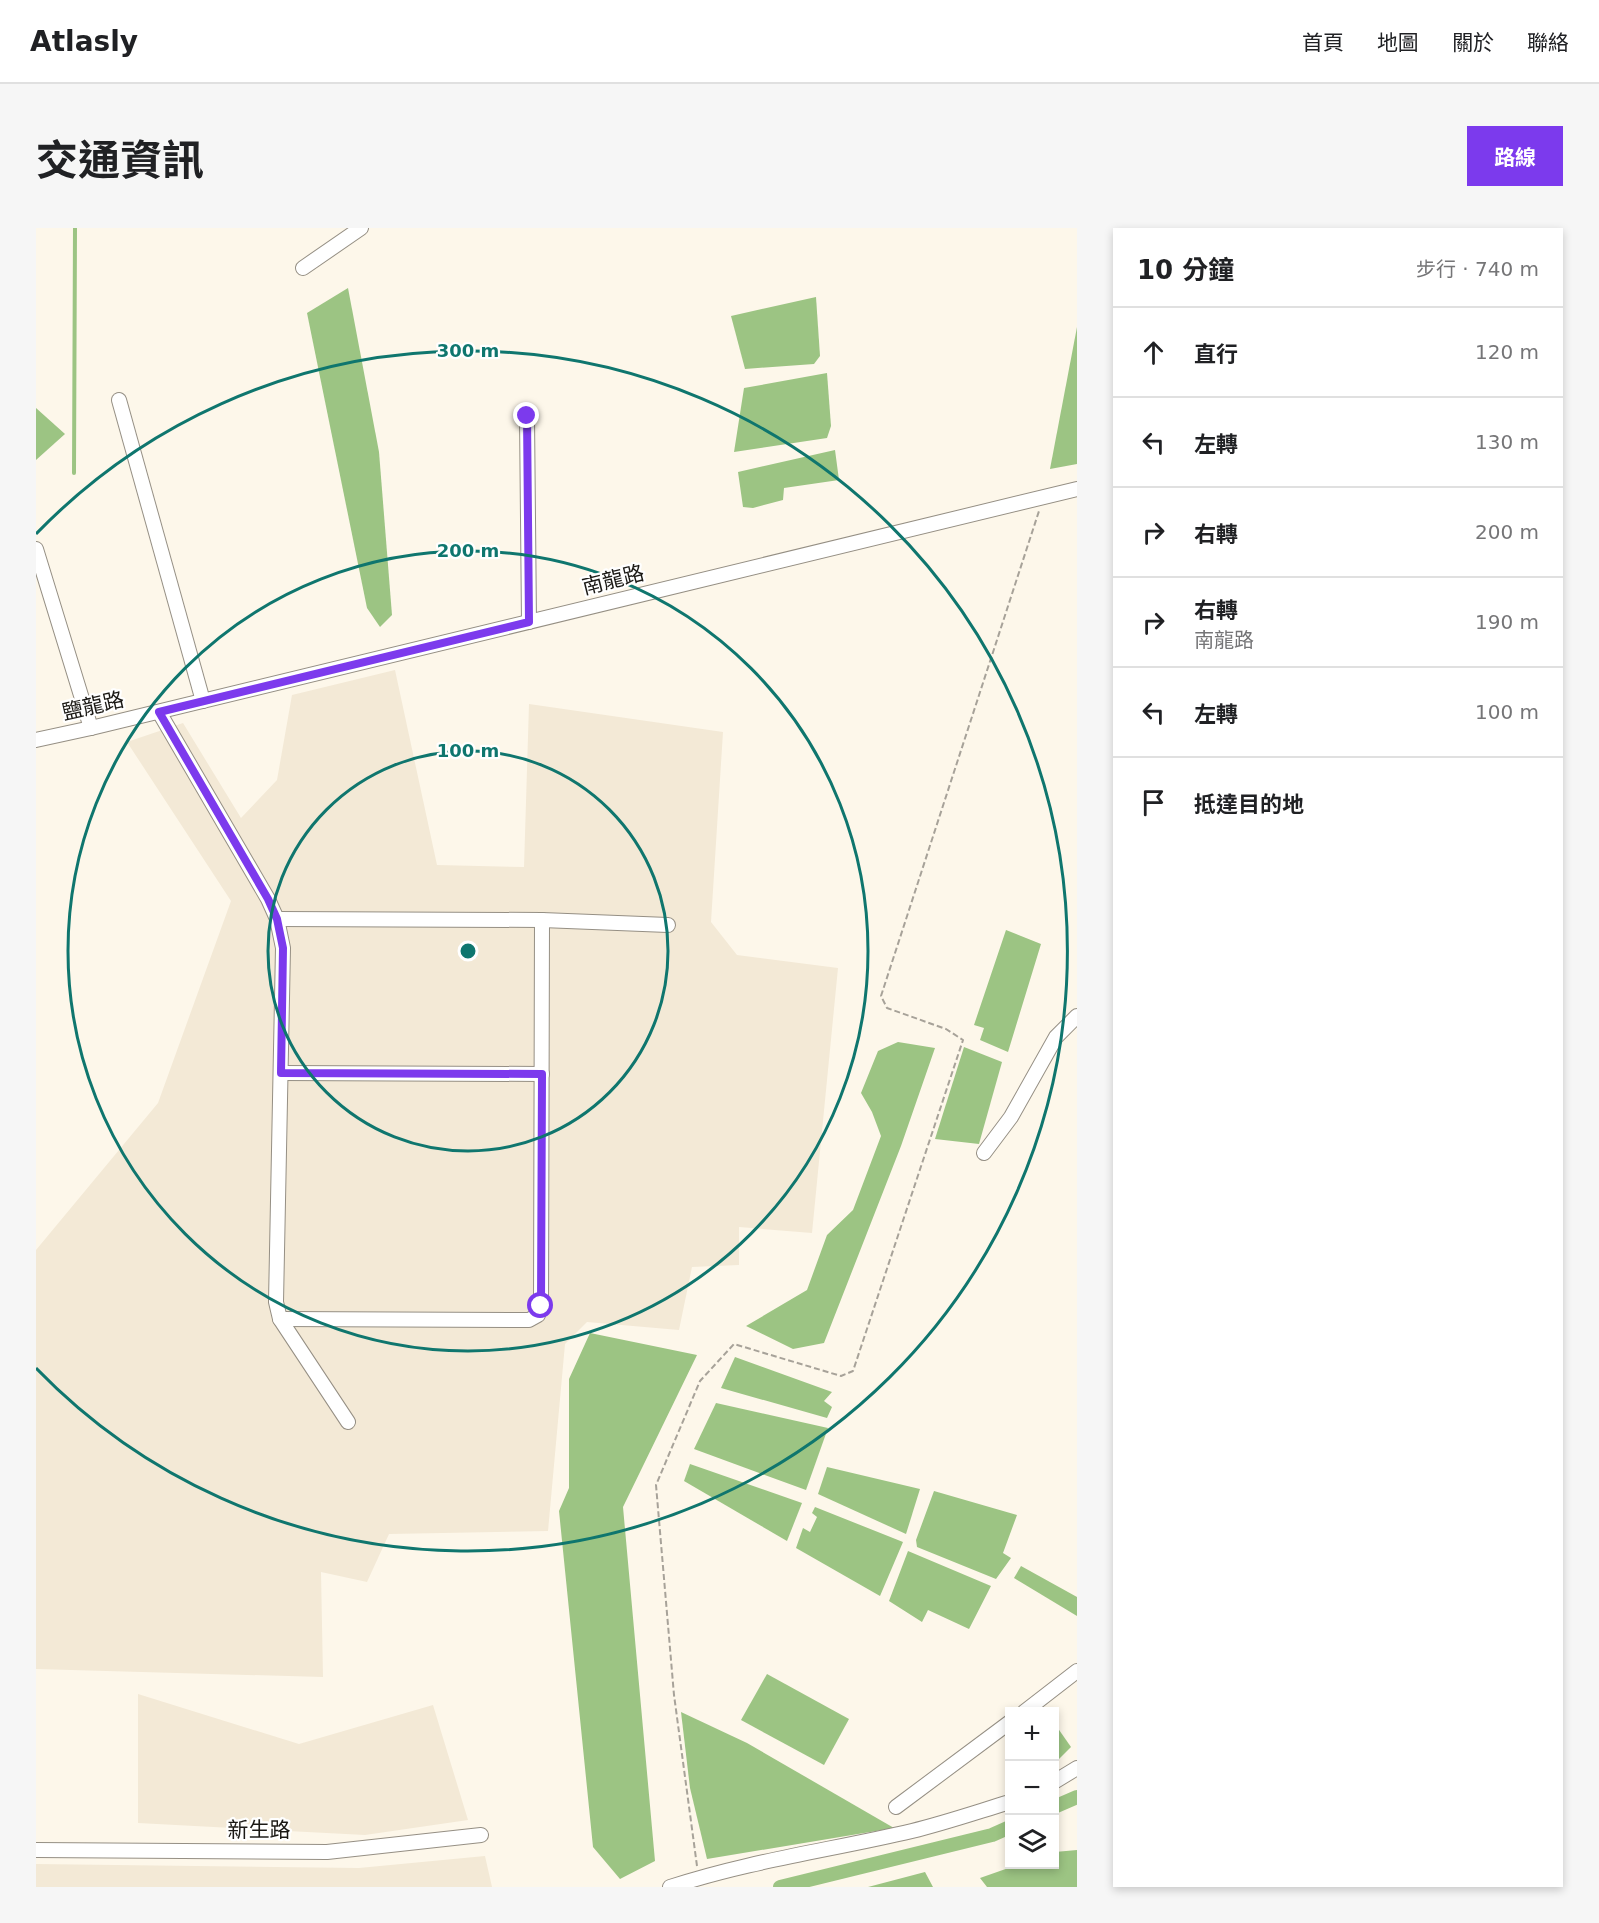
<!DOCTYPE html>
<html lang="zh-TW">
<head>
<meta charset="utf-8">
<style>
	body { margin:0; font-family:"DejaVu Sans","Noto Sans TC",sans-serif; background:#f6f6f6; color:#202124 }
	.controls { position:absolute; right:18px; bottom:18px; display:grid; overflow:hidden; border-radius:0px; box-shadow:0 3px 9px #0003 }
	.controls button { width:54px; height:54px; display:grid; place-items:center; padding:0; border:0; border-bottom:2px solid #e0e0e0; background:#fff; color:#202124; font:30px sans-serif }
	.stop { position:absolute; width:18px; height:18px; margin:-14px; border:4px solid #7c3aed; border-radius:50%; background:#fff }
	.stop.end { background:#7c3aed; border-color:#fff; box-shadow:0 2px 6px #0008 }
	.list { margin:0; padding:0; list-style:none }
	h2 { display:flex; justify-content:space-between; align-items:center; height:78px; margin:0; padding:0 24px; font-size:26px }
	h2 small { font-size:20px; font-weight:400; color:#757577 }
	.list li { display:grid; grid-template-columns:39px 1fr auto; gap:18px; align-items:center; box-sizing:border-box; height:90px; padding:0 24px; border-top:2px solid #e0e0e0 }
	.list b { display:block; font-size:22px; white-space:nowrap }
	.list p { margin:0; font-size:20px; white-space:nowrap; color:#757577 }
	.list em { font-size:20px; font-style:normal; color:#757577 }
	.icon { flex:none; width:33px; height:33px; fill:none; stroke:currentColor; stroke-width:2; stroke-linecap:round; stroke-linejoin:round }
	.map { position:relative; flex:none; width:1041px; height:1659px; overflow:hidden; border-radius:0px }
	header { display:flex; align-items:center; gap:36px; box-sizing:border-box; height:84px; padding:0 30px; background:#fff; border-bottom:2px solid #e0e0e0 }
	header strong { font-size:28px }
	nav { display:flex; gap:33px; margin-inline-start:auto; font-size:21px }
	.intro { display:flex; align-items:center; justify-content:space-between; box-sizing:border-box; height:144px; padding:0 36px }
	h1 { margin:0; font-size:42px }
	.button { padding:15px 27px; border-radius:0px; background:#7c3aed; color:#fff; font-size:21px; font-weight:700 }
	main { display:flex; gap:36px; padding:0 36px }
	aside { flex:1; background:#fff; border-radius:0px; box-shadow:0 3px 9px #0003 }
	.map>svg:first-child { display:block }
</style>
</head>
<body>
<header>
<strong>Atlasly</strong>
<nav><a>首頁</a><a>地圖</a><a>關於</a><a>聯絡</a></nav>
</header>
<div class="intro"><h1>交通資訊</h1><a class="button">路線</a></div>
<main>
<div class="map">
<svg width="1041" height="1659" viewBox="0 0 1041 1659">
	<rect width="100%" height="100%" fill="#fdf7ea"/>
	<g fill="#f3e9d6">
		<path d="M 359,442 L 401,637 L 488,639 L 493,476 L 687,504 L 675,694 L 701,727 L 802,740 L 776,1005 L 703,999 L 703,1037 L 656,1039 L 643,1102 L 551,1094 L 529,1116 L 512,1303 L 353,1306 L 331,1354 L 285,1344 L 287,1449 L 0,1441 L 0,1022 L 122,875 L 195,673 L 91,514 L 147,495 L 205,590 L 241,552 L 256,467 Z"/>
		<path d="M 102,1466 L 263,1516 L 397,1477 L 432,1592 L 329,1607 L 102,1595 Z"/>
		<path d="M 449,1628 L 456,1659 L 0,1659 L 0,1636 L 323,1640 Z"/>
	</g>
	<g fill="#9cc483">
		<path d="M 312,60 L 343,224 L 356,387 L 344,399 L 331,380 L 271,85 Z"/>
		<path d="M 780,69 L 784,128 L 778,136 L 709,141 L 695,88 Z"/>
		<path d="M 1041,99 L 1041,236 L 1014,241 Z"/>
		<path d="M 791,145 L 795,198 L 791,210 L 698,224 L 708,160 Z"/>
		<path d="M 0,180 L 29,206 L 0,232 Z"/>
		<path d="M 799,222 L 803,252 L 748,260 L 747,272 L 717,280 L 707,279 L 702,244 Z"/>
		<path d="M 970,702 L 1005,716 L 972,824 L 944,812 L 948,800 L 938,797 Z"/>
		<path d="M 862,814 L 899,820 L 865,918 L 788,1115 L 757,1121 L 710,1098 L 771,1062 L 791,1007 L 817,982 L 845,908 L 836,884 L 825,865 L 842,823 Z"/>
		<path d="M 928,819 L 966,834 L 943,916 L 899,911 Z"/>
		<path d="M 554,1105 L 661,1127 L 587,1279 L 619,1633 L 584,1651 L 557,1619 L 523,1283 L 533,1260 L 533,1151 Z"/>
		<path d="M 699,1129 L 796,1164 L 788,1173 L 796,1179 L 791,1190 L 685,1160 Z"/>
		<path d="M 680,1175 L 792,1200 L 770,1262 L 658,1221 Z"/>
		<path d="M 654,1236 L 766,1275 L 751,1313 L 648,1253 Z"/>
		<path d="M 791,1239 L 884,1261 L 870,1306 L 782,1266 Z"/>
		<path d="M 898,1263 L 981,1287 L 967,1325 L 975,1330 L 960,1351 L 881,1319 L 880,1312 Z"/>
		<path d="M 779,1279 L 867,1314 L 844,1368 L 760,1320 L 767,1300 L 774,1304 L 781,1289 L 776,1285 Z"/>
		<path d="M 872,1323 L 955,1358 L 933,1401 L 892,1382 L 886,1394 L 853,1373 Z"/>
		<path d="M 985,1338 L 1041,1369 L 1041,1388 L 978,1350 Z"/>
		<path d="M 731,1446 L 813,1491 L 788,1537 L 705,1492 Z"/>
		<path d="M 645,1484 L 711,1515 L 858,1600 L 671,1631 L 654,1560 Z"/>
		<path d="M 1019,1499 L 1021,1499 L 1035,1519 L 1019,1535 Z"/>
		<path d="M 1041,1622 L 1041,1659 L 951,1659 L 944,1650 L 981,1637 L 1018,1636 L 1019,1624 Z"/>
		<path d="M 889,1644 L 897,1659 L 832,1659 Z"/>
	</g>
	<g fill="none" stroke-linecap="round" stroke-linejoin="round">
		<path stroke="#9cc483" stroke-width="4" d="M 38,245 L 39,0"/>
		<g stroke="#9cc483" stroke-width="14">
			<path d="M 1018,1579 L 1041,1569"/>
			<path d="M 744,1659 L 956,1607 L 974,1599"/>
		</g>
		<defs>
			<g id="minor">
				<path d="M 267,40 L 325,0"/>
				<path d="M 83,172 L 167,473"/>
				<path d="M 491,188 L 493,394"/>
				<path d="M 0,321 L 55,500"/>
				<path d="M 123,484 L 232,671 L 241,691 L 247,720 L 240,1074 L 244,1091 L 312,1194"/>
				<path d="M 0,512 L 55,500 L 1041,261"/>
				<path d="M 241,691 L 506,692 L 632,697"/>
				<path d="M 245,845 L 506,846"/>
				<path d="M 948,925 L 975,889 L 1020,809 L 1041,788"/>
				<path d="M 244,1091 L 493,1092 L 502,1087 L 505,1078 L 506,692"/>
				<path d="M 988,1484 L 1041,1443"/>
				<path d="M 1018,1554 L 1041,1540"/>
				<path d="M 860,1579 L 974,1494"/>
				<path d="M 0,1622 L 291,1624 L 445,1607"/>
				<path d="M 634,1659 C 713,1633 795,1622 876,1603 C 909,1595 941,1584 974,1574"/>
			</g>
		</defs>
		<use href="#minor" stroke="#958f84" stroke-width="16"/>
		<path stroke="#a7a299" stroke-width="2" stroke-dasharray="6 3" stroke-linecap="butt" d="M 661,1638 L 638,1467 L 620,1257 L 664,1153 L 698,1116 L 805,1148 L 817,1143 L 927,812 L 910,801 L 851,780 L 845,768 L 1003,283"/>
		<use href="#minor" stroke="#fff" stroke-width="14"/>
	</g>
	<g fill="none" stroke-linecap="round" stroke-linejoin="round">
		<path stroke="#7c3aed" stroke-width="8" d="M 491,188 L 493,394 L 123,484 L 232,671 L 241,691 L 247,720 L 245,845 L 506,846 L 505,1078"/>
	</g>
	<g fill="none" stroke="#0f766e" stroke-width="3">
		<circle cx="432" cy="723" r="200"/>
		<circle cx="432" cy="723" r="400"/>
		<path d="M0 306A600 600 0 1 1 0 1140"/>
	</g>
	<g text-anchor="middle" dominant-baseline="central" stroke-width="4.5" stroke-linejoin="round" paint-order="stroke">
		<g font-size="21" fill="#1b1915" stroke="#fff">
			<text transform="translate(577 352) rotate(-14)">南龍路</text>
			<text transform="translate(57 478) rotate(-13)">鹽龍路</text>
			<text x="223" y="1602">新生路</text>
		</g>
	</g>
	<circle cx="432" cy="723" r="9" fill="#0f766e" stroke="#fff" stroke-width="3"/>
	<g font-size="18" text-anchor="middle" font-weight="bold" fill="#0f766e" stroke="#fff" stroke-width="4.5" stroke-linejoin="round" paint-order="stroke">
		<text x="432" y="129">300 m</text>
		<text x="432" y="329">200 m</text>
		<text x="432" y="529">100 m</text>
	</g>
</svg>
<div class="controls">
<button>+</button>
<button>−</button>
<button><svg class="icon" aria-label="layers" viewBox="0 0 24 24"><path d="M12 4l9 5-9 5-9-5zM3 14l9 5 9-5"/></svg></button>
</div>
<div class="stop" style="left:505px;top:1078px"></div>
<div class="stop end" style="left:491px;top:188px"></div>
</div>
<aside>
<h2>10 分鐘<small>步行 · 740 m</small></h2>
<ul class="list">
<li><svg class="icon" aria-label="ahead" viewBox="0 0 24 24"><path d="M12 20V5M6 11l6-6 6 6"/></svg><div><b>直行</b></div><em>120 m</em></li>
<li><svg class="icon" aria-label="left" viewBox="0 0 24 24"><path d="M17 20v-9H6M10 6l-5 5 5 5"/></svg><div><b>左轉</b></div><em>130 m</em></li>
<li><svg class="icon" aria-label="right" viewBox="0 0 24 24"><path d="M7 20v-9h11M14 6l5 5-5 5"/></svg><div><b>右轉</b></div><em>200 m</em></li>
<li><svg class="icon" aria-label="right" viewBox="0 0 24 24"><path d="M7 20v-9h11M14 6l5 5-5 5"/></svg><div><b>右轉</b><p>南龍路</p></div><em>190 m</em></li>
<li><svg class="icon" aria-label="left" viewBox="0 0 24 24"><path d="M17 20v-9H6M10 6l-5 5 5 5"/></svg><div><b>左轉</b></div><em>100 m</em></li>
<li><svg class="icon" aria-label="arrive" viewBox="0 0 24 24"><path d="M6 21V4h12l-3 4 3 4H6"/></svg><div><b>抵達目的地</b></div></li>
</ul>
</aside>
</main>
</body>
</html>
